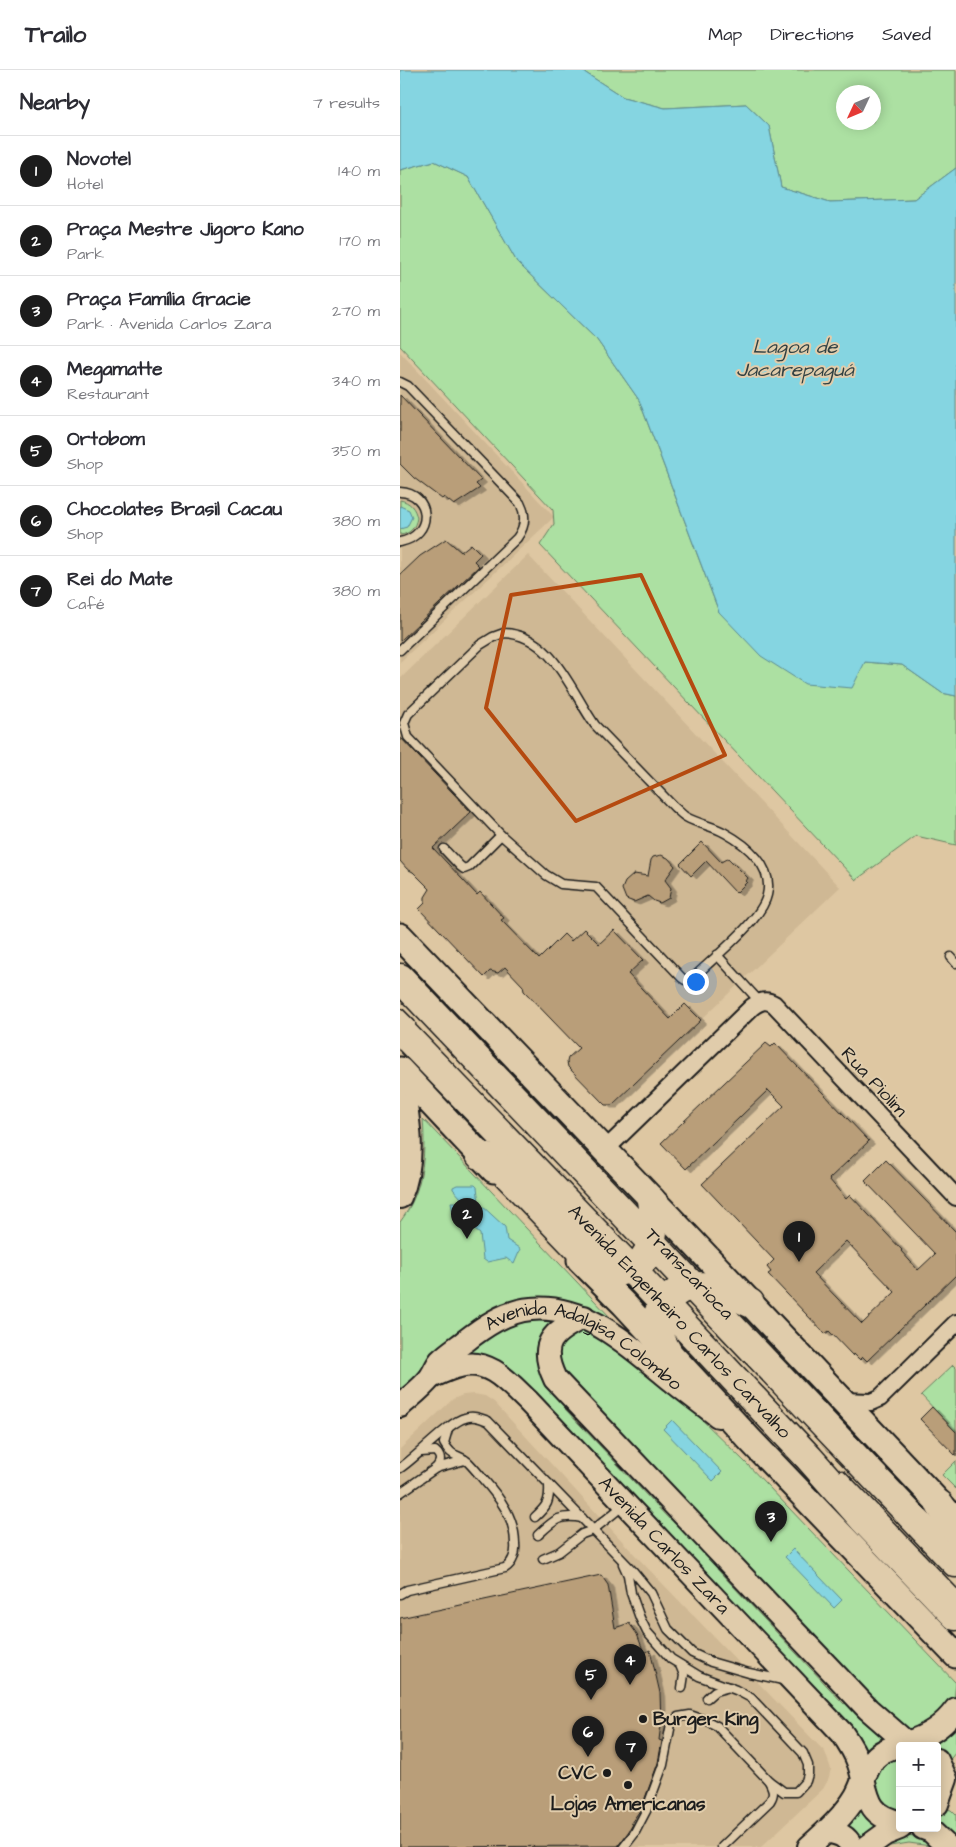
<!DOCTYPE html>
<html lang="en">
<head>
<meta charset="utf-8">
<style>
	body { margin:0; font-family:"Architects Daughter",sans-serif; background:#f7f7f7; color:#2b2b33 }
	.controls { position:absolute; right:15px; bottom:15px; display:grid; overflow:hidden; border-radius:5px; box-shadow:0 2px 12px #0003 }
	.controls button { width:45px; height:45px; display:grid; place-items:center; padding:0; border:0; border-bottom:1px solid #e1e1e2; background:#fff; color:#2b2b33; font:25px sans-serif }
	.compass { position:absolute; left:436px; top:15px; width:45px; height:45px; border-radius:50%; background:#fff; box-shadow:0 2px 12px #0003; rotate:226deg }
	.you { position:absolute; left:295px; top:911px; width:18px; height:18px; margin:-12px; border:4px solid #fff; border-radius:50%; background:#1a73e8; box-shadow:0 0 0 8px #1a73e833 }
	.badge { display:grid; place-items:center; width:32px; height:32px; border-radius:50%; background:#1c1c1c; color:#fff; font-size:16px; font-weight:700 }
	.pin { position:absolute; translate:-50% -41px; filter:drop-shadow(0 1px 2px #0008) }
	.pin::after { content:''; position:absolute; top:26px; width:18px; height:15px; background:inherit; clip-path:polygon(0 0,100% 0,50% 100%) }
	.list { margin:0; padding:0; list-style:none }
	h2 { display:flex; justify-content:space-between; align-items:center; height:65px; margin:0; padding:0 20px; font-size:21px }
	h2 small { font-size:16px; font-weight:400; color:#7c7c81 }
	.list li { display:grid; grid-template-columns:32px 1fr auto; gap:15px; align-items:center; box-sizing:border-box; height:70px; padding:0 20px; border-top:1px solid #e1e1e2 }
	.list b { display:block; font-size:19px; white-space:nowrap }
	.list p { margin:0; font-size:16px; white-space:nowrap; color:#7c7c81 }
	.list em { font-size:16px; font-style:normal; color:#7c7c81 }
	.map { position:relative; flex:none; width:556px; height:1777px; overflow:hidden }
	header { display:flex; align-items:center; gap:30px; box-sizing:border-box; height:70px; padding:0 25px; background:#fff; border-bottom:1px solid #e1e1e2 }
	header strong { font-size:24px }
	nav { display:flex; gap:28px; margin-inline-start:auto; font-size:18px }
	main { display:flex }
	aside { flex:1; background:#fff }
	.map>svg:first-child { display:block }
</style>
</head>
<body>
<header>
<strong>Trailo</strong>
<nav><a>Map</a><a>Directions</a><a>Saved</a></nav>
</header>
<main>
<aside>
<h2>Nearby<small>7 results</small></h2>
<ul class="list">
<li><span class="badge">1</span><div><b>Novotel</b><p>Hotel</p></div><em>140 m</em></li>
<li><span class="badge">2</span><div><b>Praça Mestre Jigoro Kano</b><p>Park</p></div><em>170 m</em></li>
<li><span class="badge">3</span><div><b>Praça Família Gracie</b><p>Park · Avenida Carlos Zara</p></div><em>270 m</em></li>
<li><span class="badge">4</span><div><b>Megamatte</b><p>Restaurant</p></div><em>340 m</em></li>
<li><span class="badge">5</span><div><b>Ortobom</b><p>Shop</p></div><em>350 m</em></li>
<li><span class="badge">6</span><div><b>Chocolates Brasil Cacau</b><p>Shop</p></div><em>380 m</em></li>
<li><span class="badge">7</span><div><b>Rei do Mate</b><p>Café</p></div><em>380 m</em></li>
</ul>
</aside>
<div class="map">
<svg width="556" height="1777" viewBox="0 0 556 1777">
	<defs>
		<filter id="shadow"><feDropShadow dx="5.5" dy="3" stdDeviation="0" flood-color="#0004"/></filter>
	</defs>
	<rect width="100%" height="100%" fill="#dec7a2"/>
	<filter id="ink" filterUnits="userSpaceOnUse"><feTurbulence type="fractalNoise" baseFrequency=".02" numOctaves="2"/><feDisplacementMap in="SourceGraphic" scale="10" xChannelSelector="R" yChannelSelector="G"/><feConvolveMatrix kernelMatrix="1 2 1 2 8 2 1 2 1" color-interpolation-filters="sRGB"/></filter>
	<g filter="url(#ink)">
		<g fill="#cfb894">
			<path d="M 0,282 L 154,447 L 0,592 Z"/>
			<path d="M 128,485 L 440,817 L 215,1032 L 208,1036 L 203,1033 L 167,995 L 168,988 L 178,977 L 124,921 L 122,915 L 104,897 L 98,902 L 91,901 L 84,907 L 19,839 L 25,833 L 25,827 L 30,819 L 12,800 L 7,799 L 0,791 L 0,609 Z"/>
			<path d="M 74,1324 L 85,1326 L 94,1332 L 236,1486 L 425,1682 L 431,1699 L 428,1710 L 423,1719 L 361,1777 L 0,1777 L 0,1379 L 53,1329 L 63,1325 Z"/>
		</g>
		<g fill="#ace0a2" stroke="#647e5f" fill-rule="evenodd">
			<path d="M 181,0 L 556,0 L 556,98 L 514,129 L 430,132 L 381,117 L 369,56 L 346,34 L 265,38 L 223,27 ZM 443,22 L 473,22 L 473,52 L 443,52 Z"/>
			<path d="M 34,91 L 68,107 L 117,192 L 197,270 L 239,330 L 319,542 L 465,592 L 502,595 L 542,623 L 556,626 L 556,775 L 516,766 L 456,810 L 140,475 L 154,454 L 153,440 L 0,276 L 0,100 Z"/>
			<path d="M 0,430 C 10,432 15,438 17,448 C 15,458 10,464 0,465 Z"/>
			<path d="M 23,1049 L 210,1247 L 208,1249 L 143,1232 L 24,1300 L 0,1322 L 0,1152 C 23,1122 26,1086 23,1049 Z"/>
			<path d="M 163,1248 L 149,1259 L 168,1336 L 165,1339 L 269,1449 L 273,1446 L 320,1495 L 317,1499 L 444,1634 L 448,1631 L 486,1669 L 468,1681 L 434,1646 L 438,1642 L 309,1505 L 305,1509 L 258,1459 L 263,1456 L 156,1344 L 65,1285 L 82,1271 L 113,1252 Z"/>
			<path d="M 184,1261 L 195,1263 L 293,1341 L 346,1393 L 556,1613 L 554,1629 L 531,1656 L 504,1662 L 161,1305 L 155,1289 C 161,1273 166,1263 184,1261 Z"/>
			<path d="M 553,1295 L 556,1298 L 556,1362 L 521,1325 Z"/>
			<path d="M 556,1391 L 556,1419 L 542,1405 Z"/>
			<path d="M 556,1653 L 556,1682 L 547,1693 L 537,1679 L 537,1676 L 529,1673 Z"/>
			<path d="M 500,1684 L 500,1745 L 487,1741 L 473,1712 L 478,1697 Z"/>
			<path d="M 462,1737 L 479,1755 L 455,1774 L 443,1760 L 452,1752 Z"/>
			<path d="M 547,1739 L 551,1740 L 556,1745 L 556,1775 L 538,1755 L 540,1745 Z"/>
			<path d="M 508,1765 L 521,1767 L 538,1777 L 509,1773 L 490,1776 L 487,1774 Z"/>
		</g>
		<g fill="#85d5e1" stroke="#5b8b92">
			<path d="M 0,0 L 181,0 L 223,27 L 265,38 L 346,34 L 369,56 L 381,117 L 430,132 L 514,129 L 556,98 L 556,626 L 542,623 L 502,595 L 465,592 L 452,618 L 405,614 L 361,586 L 319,542 L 239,330 L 197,270 L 117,192 L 68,107 L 34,91 L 0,100 Z"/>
			<path d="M 0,436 L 9,440 L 12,447 L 7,457 L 0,459 Z"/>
			<path d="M 57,1115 L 75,1115 L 77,1117 L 79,1133 L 105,1157 L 107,1170 L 119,1178 L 120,1180 L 114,1194 L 106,1188 L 87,1192 L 83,1189 L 80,1164 L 70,1156 L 69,1150 L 66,1144 L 53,1143 L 51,1132 L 59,1132 L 61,1128 L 53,1119 L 53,1117 Z"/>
			<path d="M 272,1350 L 322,1402 L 313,1411 L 263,1359 Z"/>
			<path d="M 393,1479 L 442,1530 L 434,1538 L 385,1487 Z"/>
		</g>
		<g fill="#b99e79" stroke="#1c1c1c" fill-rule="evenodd" filter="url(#shadow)">
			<path d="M 0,325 L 81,410 L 76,414 L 80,418 L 54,435 L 44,427 L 42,429 L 14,408 L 0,394 Z"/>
			<path d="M 46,469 L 61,482 L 71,474 L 81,484 L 74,491 L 79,496 L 0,571 L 0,505 L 20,486 Z"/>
			<path d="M 0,667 L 71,742 L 33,778 L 77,825 L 80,822 L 104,848 L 101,850 L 139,889 L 164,864 L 171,871 L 184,859 L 199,874 L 214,860 L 243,890 L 228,904 L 270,949 L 285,934 L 301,950 L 212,1035 L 205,1035 L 168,997 L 167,992 L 168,988 L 179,978 L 124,921 L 123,916 L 105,897 L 98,903 L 90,901 L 84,907 L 19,839 L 25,833 L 25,827 L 30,819 L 13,802 L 7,799 L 0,791 Z"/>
			<path d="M 302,772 L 321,792 L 328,788 L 348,808 L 346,811 L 347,812 L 336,823 L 306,791 L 291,806 L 280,794 Z"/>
			<path d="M 261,785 L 268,788 L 275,796 L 265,810 L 271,818 L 269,828 L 260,833 L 254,831 L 248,826 L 234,832 L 226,829 L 222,819 L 225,812 L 234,804 L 248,806 L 251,790 L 253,787 Z"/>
			<path d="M 366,973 L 371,977 L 375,973 L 469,1071 L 429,1109 L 446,1129 L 450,1125 L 502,1180 L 501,1181 L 518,1200 L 535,1184 L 465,1111 L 486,1090 L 556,1162 L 556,1205 L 467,1291 L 463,1287 L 460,1290 L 454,1284 L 453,1286 L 429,1261 L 425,1264 L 368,1204 L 371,1202 L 367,1197 L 374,1190 L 302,1114 L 384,1036 L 368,1020 L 286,1099 L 261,1073 ZM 446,1171 L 495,1222 L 462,1254 L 413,1203 Z"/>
			<path d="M 532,1337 L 556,1362 L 556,1386 L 520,1349 Z"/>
			<path d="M 201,1505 L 208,1515 L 215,1558 L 229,1553 L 237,1564 L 244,1583 L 250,1580 L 260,1623 L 261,1654 L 259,1670 L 262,1671 L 258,1693 L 241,1739 L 231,1753 L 233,1754 L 229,1761 L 218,1776 L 0,1777 L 0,1548 Z"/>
		</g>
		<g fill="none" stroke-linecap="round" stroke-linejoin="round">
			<defs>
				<g id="lane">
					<path d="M 0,312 L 8,316 L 120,433 C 127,446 125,457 117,468 L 0,580"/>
					<path d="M 0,422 C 31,423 35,465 0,472"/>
					<path d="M 104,563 C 153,565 171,622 195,655 L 274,737 C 278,740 282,745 286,747 C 298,754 313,756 325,763 C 347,775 374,797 367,825 C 362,850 312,889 293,908 L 285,910 L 282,908 L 196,817 L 161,814 L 146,805 L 101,765 L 8,667 L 4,653 L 8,644 L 80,575 L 93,567 Z"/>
					<path d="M 44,779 L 60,796 L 64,799 L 69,797 L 101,765"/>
					<path d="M 317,885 L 360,932"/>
					<path d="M 551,887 L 556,893"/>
					<path d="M 0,943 L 11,954"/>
					<path d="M 0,1398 C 16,1388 50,1351 65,1348 C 73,1345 80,1348 88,1351 L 233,1501 L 251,1523 L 268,1559 L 292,1583 L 311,1592 L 349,1603 L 383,1610"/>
					<path d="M 36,1398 L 65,1390"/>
					<path d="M 442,1405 L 556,1524"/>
					<path d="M 0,1423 L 36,1398 C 41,1392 42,1387 35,1381 L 21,1382"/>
					<path d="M 135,1447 C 147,1436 150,1432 149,1414"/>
					<path d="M 138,1465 C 154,1450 159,1444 182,1448"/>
					<path d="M 143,1489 L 159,1482 L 182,1464 L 193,1460 L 224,1435"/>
					<path d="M 223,1494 L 228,1505 L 231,1523 L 240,1548 L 247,1562 L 271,1589 L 299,1606 L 336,1620 L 351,1628 L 403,1683 L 408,1695 L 408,1704 L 406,1711 L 396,1722 L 384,1722 L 369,1711"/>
					<path d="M 0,1524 L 7,1520 L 105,1498 C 113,1493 116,1483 115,1474 C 115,1448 100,1428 83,1409 C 78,1403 73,1397 68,1392 C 57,1383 53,1389 44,1373 L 48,1359"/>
					<path d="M 280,1595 L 284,1605 L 282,1618"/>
					<path d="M 307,1628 L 315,1621 L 330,1617"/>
					<path d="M 224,1777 L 234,1764 L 246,1741 L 263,1695 L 271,1654 L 278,1647 L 290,1645 L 307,1651 L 317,1656 L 369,1711 C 373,1719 375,1723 370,1731 L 322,1777"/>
				</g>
				<g id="street">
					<path d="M 205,1080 L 352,937 C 360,931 366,929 374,934 L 556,1127"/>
					<path d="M 442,1331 L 471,1332 L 480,1328 L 556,1253"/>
				</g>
				<g id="secondary">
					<path d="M 0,1127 C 18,1086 7,1042 0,1000"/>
					<path d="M 184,1247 C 152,1262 138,1274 155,1309 L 468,1639 L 507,1673 L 517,1676"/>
					<path id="s1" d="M 31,1307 C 40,1303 50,1298 60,1296 C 89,1288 109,1313 128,1331 L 442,1663 C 449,1673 455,1682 459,1694 C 468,1721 464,1746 500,1752"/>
					<path id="s2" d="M 0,1336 C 10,1327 22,1318 30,1308 C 34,1303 36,1296 40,1291 C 47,1284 56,1278 64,1272 C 83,1257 106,1241 131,1239 C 184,1234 226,1273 264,1304 C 282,1319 300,1332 318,1346"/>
					<path d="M 537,1690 L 546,1709 L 537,1734"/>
					<path d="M 523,1758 L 531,1761 L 548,1777"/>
					<path d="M 427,1761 C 439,1764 446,1765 452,1777"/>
					<path d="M 409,1777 C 426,1762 445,1745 456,1726 C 463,1714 466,1697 475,1688 C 483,1679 495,1677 506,1673 C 527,1667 543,1657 556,1639"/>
					<path d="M 467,1777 L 485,1764 L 500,1758"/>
				</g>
				<g id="primary">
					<path d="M 0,866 L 287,1166 L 554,1449"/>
					<path d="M 0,1000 L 94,1100"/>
					<path d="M 180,1190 L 224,1234 L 351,1371 L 556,1585"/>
				</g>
				<g id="highway">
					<path d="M 0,908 L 556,1493"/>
					<path id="s3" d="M 0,960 L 231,1199 L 409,1388 L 463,1449 L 556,1546"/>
					<path d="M 80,1085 L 93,1090 L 195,1196 C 206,1202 214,1204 226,1200 C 257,1192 255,1155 251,1130"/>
					<path d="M 267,1281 C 263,1273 257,1265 256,1256 C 255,1238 276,1217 294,1216 C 313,1215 333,1225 350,1233"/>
					<path d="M 540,1435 L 556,1460"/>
				</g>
			</defs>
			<use href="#lane" stroke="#1c1c1c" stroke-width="11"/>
			<use href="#street" stroke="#1c1c1c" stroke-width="20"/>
			<use href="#secondary" stroke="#1c1c1c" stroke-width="26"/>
			<use href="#primary" stroke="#1c1c1c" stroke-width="29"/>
			<use href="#highway" stroke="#1c1c1c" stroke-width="31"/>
			<use href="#lane" stroke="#e0ccab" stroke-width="8"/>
			<use href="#street" stroke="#e0ccab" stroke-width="16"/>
			<use href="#secondary" stroke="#e0ccab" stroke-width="22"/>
			<use href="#primary" stroke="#e0ccab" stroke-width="25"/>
			<use href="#highway" stroke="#e0ccab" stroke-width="28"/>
		</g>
	</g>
	<path fill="none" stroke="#b54a10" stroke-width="4" stroke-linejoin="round" d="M 241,505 L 325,685 L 176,751 L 86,638 L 111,525 Z"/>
	<g fill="#1c1c1c" stroke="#e0ccab" stroke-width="2">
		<circle cx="243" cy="1649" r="5"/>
		<circle cx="207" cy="1703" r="5"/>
		<circle cx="228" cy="1715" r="5"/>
	</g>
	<g text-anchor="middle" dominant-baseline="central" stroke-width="4" stroke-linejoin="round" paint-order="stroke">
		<g font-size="19" fill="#1c1c1c" stroke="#e0ccab">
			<text transform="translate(474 1012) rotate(47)">Rua Piolim</text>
			<text transform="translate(289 1204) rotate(46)">Transcarioca</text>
			<text stroke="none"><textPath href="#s3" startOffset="404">Avenida Engenheiro Carlos Carvalho</textPath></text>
			<text stroke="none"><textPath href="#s2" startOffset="229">Avenida Adalgisa Colombo</textPath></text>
			<text stroke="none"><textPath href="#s1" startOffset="310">Avenida Carlos Zara</textPath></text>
		</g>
		<g font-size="19" font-weight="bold" fill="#1c1c1c" stroke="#e0ccab" text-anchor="start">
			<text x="253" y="1649">Burger King</text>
			<text x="197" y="1703" text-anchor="end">CVC</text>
			<text x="228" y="1734" text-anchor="middle">Lojas Americanas</text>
		</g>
		<g font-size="20" font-style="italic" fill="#314143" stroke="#e0ccab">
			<text x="395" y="277">Lagoa de<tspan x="395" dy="23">Jacarepaguá</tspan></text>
		</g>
	</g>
</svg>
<div class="controls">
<button>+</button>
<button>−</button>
</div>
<svg class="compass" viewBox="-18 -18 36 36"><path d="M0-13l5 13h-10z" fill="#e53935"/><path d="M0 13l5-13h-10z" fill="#7c7c81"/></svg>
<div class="you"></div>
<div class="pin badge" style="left:399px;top:1192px">1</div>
<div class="pin badge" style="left:67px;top:1169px">2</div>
<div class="pin badge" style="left:371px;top:1472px">3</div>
<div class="pin badge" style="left:230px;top:1615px">4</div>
<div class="pin badge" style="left:191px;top:1630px">5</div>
<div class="pin badge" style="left:188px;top:1687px">6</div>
<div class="pin badge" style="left:231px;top:1702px">7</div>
</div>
</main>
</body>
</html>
